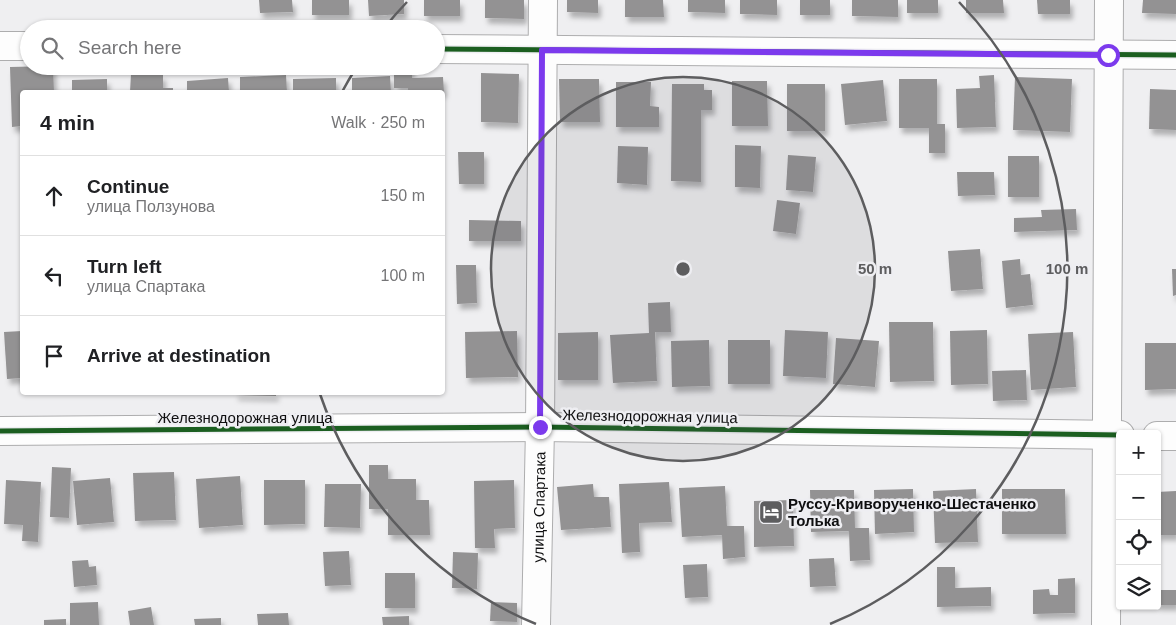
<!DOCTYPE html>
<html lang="en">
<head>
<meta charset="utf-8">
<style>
	body { margin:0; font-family:Helvetica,sans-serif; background:#f6f6f6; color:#202124 }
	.controls { position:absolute; right:15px; bottom:15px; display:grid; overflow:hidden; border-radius:5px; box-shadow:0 1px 4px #0004 }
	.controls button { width:45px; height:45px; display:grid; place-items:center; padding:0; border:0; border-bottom:1px solid #e0e0e0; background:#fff; color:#202124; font:25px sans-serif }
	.stop { position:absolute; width:15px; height:15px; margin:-11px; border:4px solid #7c3aed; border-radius:50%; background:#fff }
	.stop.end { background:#7c3aed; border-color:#fff; box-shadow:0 1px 5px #0008 }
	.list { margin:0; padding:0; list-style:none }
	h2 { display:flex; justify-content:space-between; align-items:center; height:65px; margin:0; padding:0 20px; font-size:21px }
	h2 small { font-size:16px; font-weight:400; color:#757577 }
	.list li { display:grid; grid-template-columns:32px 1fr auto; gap:15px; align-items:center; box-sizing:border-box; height:80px; padding:0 20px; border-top:1px solid #e0e0e0 }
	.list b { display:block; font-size:19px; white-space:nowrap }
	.list p { margin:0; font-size:16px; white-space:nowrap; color:#757577 }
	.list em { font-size:16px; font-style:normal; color:#757577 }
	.icon { flex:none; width:28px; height:28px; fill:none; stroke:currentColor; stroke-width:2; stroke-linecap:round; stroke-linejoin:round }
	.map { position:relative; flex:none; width:1176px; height:625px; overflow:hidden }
	.search { position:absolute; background:#fff; box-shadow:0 1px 4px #0004; left:20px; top:20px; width:425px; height:55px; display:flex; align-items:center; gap:12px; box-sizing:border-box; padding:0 18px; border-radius:28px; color:#757577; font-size:19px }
	.panel { position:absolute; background:#fff; box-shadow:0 1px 4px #0004; left:20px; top:90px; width:425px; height:305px; border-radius:5px }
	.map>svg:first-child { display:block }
</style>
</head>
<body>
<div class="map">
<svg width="1176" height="625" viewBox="0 0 1176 625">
	<defs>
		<filter id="shadow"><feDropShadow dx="3" dy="5.5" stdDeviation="2.5" flood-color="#0004"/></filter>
	</defs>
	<rect width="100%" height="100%" fill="#efeff1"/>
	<g fill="#939293" filter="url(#shadow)">
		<path d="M 259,0 L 292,0 L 293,12 L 260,13 Z"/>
		<rect x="312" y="0" width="37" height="15"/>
		<path d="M 368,0 L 404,0 L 404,14 L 369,16 Z"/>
		<rect x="424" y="0" width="36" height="16"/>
		<path d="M 485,0 L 524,0 L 524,19 L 485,18 Z"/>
		<path d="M 567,0 L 598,0 L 598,13 L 567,12 Z"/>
		<path d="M 625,0 L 663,0 L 664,17 L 625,17 Z"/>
		<path d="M 688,0 L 725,0 L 725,13 L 688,12 Z"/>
		<path d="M 740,0 L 777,0 L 777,15 L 740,14 Z"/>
		<rect x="800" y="0" width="30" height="15"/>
		<path d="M 852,0 L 898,0 L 898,17 L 852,16 Z"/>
		<rect x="907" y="0" width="31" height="13"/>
		<path d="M 966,0 L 1003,0 L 1004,13 L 966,13 Z"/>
		<path d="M 1037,0 L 1070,0 L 1070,14 L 1038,14 Z"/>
		<path d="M 1143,0 L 1176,0 L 1176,14 L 1142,13 Z"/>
		<path d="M 53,66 L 54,92 L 22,92 L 22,126 L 12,127 L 10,67 Z"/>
		<path d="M 394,66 L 412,66 L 412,78 L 443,77 L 444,92 L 408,92 L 408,88 L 394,88 Z"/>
		<path d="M 481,73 L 519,74 L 518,123 L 481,122 Z"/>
		<path d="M 131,74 L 163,75 L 163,88 L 173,88 L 173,92 L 130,92 Z"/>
		<path d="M 286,75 L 287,92 L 240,92 L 240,77 Z"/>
		<path d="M 994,75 L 996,127 L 957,128 L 956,89 L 980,88 L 979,76 Z"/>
		<path d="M 390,76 L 391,92 L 352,92 L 352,78 Z"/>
		<path d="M 1015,77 L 1072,79 L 1070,132 L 1013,130 Z"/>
		<path d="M 228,78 L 229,92 L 187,92 L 187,81 Z"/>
		<path d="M 336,78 L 336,92 L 293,92 L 293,79 Z"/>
		<path d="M 107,79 L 107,92 L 72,92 L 72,80 Z"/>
		<path d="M 559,79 L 599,79 L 600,122 L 560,122 Z"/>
		<path d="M 899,79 L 937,79 L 937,124 L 945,124 L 945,153 L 929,153 L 929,128 L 899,128 Z"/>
		<path d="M 883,80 L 887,121 L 845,125 L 841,84 Z"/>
		<path d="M 732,81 L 767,81 L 768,126 L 732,126 Z"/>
		<path d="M 616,82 L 651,82 L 650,106 L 659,107 L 659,127 L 616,127 Z"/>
		<path d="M 672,84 L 704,84 L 704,90 L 712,90 L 712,110 L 701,110 L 701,182 L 671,181 Z"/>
		<rect x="787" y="84" width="38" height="47"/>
		<path d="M 1150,89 L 1176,90 L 1176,130 L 1149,129 Z"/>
		<path d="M 735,145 L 761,146 L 760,188 L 735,187 Z"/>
		<path d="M 618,146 L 648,147 L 647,185 L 617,183 Z"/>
		<path d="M 458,152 L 484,152 L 484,184 L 459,184 Z"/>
		<path d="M 788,155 L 816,157 L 813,192 L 786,190 Z"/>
		<rect x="1008" y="156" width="31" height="41"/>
		<path d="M 957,172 L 994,172 L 995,195 L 958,196 Z"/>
		<path d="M 777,200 L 800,203 L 796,234 L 773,231 Z"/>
		<path d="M 1076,209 L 1077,230 L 1014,232 L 1014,218 L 1042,217 L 1041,210 Z"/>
		<path d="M 469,220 L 521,221 L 521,241 L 469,241 Z"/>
		<path d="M 980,249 L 983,289 L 951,291 L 948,251 Z"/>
		<path d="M 1020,259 L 1021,275 L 1030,274 L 1033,305 L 1006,308 L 1002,261 Z"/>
		<path d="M 456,265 L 476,265 L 477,303 L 457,304 Z"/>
		<path d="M 1172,269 L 1176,269 L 1176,295 L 1173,296 Z"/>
		<path d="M 670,302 L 671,332 L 655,332 L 657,381 L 613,383 L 610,335 L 649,333 L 648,303 Z"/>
		<path d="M 889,322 L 933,322 L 934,381 L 890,382 Z"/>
		<path d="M 785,330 L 828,332 L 826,378 L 783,376 Z"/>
		<path d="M 987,330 L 988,384 L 951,385 L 950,331 Z"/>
		<path d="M 22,331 L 22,378 L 7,379 L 4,332 Z"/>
		<path d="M 517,331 L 518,377 L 466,378 L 465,332 Z"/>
		<path d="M 598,332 L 598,380 L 558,380 L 558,333 Z"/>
		<path d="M 1073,332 L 1076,387 L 1031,390 L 1028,334 Z"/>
		<path d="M 836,338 L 879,341 L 875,387 L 833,384 Z"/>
		<path d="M 709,340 L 710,386 L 672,387 L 671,341 Z"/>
		<rect x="728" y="340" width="42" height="44"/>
		<path d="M 1145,343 L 1176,343 L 1176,389 L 1145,390 Z"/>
		<path d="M 1026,370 L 1027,400 L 993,401 L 992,371 Z"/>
		<path d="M 235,392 L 276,392 L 276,396 L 235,395 Z"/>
		<path d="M 369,465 L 388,465 L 388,479 L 416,479 L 416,500 L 429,500 L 430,535 L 388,535 L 388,509 L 369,509 Z"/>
		<path d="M 52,467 L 71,468 L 69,518 L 50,517 Z"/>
		<path d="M 174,472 L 176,520 L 135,521 L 133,473 Z"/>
		<path d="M 240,476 L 243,525 L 199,528 L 196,479 Z"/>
		<path d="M 110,478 L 114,522 L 77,525 L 73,481 Z"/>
		<path d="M 6,480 L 41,482 L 38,542 L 22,541 L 23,525 L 4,524 Z"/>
		<path d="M 264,480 L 305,480 L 305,524 L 264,525 Z"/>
		<path d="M 514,480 L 515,528 L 494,529 L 495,548 L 475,548 L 474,481 Z"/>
		<path d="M 669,482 L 672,522 L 639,523 L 640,552 L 622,553 L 619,484 Z"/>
		<path d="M 325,484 L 361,484 L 360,528 L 324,527 Z"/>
		<path d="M 593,484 L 594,497 L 609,497 L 611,527 L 561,530 L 557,487 Z"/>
		<path d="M 725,486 L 727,526 L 744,526 L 745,557 L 723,559 L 722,535 L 682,537 L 679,488 Z"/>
		<path d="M 913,489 L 914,532 L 875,534 L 874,490 Z"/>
		<path d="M 976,489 L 978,542 L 935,543 L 933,491 Z"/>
		<path d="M 1002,489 L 1065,489 L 1066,534 L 1002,534 Z"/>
		<path d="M 810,490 L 854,490 L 855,528 L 869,528 L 870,560 L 850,561 L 849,531 L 811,532 Z"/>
		<path d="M 1176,491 L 1176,535 L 1157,535 L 1157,492 Z"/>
		<path d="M 793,500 L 794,546 L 754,547 L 754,501 Z"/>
		<path d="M 349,551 L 351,585 L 325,586 L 323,552 Z"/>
		<path d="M 453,552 L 478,553 L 477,589 L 452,588 Z"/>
		<path d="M 834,558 L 836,586 L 810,587 L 809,559 Z"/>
		<path d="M 88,560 L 89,567 L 96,566 L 97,585 L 74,587 L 72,561 Z"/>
		<path d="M 707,564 L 708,597 L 685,598 L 683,565 Z"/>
		<path d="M 937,567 L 955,567 L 955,588 L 991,587 L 991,606 L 937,607 Z"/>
		<rect x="385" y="573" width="30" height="35"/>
		<path d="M 1075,578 L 1075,613 L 1033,614 L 1033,590 L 1049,589 L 1050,595 L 1058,595 L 1058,579 Z"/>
		<rect x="1157" y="590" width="19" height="15"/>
		<path d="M 98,602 L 99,625 L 70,625 L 70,603 Z"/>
		<path d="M 491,602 L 517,603 L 517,622 L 490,621 Z"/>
		<path d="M 151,607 L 154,625 L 130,625 L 128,611 Z"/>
		<path d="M 288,613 L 289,625 L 258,625 L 257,614 Z"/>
		<path d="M 409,616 L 409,625 L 383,625 L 382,617 Z"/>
		<path d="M 221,618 L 221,625 L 195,625 L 194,619 Z"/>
		<path d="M 66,619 L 66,625 L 44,625 L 44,620 Z"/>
	</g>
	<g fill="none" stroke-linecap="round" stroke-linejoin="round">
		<defs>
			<g id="street">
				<path d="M 0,46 L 29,46"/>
				<path d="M 436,49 L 1176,55"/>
				<path d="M 0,431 L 540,427 L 1120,435"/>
				<path d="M 1157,436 L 1176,436"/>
				<path id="s1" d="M 536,625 L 540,427 L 543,0"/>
				<path d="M 1106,625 L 1109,0"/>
			</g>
		</defs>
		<use href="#street" stroke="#adadae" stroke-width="30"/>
		<use href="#street" stroke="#fdfdfd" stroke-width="28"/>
		<defs>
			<g id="cycleway">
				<path d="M 436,49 L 1176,55"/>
				<path d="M 0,431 L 540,427 L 1120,435"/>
			</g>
		</defs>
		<use href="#cycleway" stroke="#eeeef2" stroke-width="8"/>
		<use href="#cycleway" stroke="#1b5e20" stroke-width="5"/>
	</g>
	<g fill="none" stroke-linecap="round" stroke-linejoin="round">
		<path stroke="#7c3aed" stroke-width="6" d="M 540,427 L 542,50 L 1108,55"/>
	</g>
	<circle cx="683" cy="269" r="192" fill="#5d5d5f" fill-opacity=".12"/>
	<g fill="none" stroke="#5d5d5f" stroke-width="2.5">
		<circle cx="683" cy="269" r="192"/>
		<path d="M536 624A384 384 0 0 1 320 394M342 92A384 384 0 0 1 356 68M385 27A384 384 0 0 1 407 2M959 2A384 384 0 0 1 830 624"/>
	</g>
	<defs>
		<symbol id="hotel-square" viewBox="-11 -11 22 22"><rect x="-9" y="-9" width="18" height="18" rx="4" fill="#5d5d5f" stroke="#eeeef2"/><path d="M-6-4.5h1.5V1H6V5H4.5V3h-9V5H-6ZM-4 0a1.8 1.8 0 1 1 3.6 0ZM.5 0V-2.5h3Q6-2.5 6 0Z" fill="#fff"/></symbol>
	</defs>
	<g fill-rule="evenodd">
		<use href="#hotel-square" x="757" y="498" width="28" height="28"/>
	</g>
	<g text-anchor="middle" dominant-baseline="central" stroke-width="5" stroke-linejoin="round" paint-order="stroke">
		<g font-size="15" fill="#0f0f10" stroke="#eeeef2">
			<text transform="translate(650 416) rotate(1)">Железнодорожная улица</text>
			<text x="245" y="417">Железнодорожная улица</text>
			<text stroke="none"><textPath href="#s1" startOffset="118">улица Спартака</textPath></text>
		</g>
		<g font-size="15" font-weight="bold" fill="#0f0f10" stroke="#eeeef2" text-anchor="start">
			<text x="788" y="503">Руссу-Криворученко-Шестаченко<tspan x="788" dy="17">Толька</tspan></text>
		</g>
	</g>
	<circle cx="683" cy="269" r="8" fill="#5d5d5f" stroke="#eeeef2" stroke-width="2.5"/>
	<g font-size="15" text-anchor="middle" font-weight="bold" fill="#5d5d5f" stroke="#eeeef2" stroke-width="5" stroke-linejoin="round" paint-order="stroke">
		<text x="875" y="274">50 m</text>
		<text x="1067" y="274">100 m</text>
	</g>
</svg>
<div class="controls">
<button>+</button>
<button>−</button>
<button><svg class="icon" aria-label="locate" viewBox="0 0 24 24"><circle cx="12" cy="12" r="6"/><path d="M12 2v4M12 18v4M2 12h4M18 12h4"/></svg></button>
<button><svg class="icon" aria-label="layers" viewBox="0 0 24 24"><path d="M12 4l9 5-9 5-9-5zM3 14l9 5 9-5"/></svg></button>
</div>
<div class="stop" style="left:1108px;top:55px"></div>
<div class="stop end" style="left:540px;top:427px"></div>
<div class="search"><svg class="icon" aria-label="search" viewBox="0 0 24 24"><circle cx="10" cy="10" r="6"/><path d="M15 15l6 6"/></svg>Search here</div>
<section class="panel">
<h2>4 min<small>Walk · 250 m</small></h2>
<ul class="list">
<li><svg class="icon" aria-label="ahead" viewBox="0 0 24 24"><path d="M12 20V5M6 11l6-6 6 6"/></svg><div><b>Continue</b><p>улица Ползунова</p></div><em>150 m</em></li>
<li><svg class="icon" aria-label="left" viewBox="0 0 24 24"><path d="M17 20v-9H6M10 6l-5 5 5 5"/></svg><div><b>Turn left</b><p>улица Спартака</p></div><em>100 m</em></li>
<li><svg class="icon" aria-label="arrive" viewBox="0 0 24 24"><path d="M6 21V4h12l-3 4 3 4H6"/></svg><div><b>Arrive at destination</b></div></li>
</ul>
</section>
</div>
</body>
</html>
